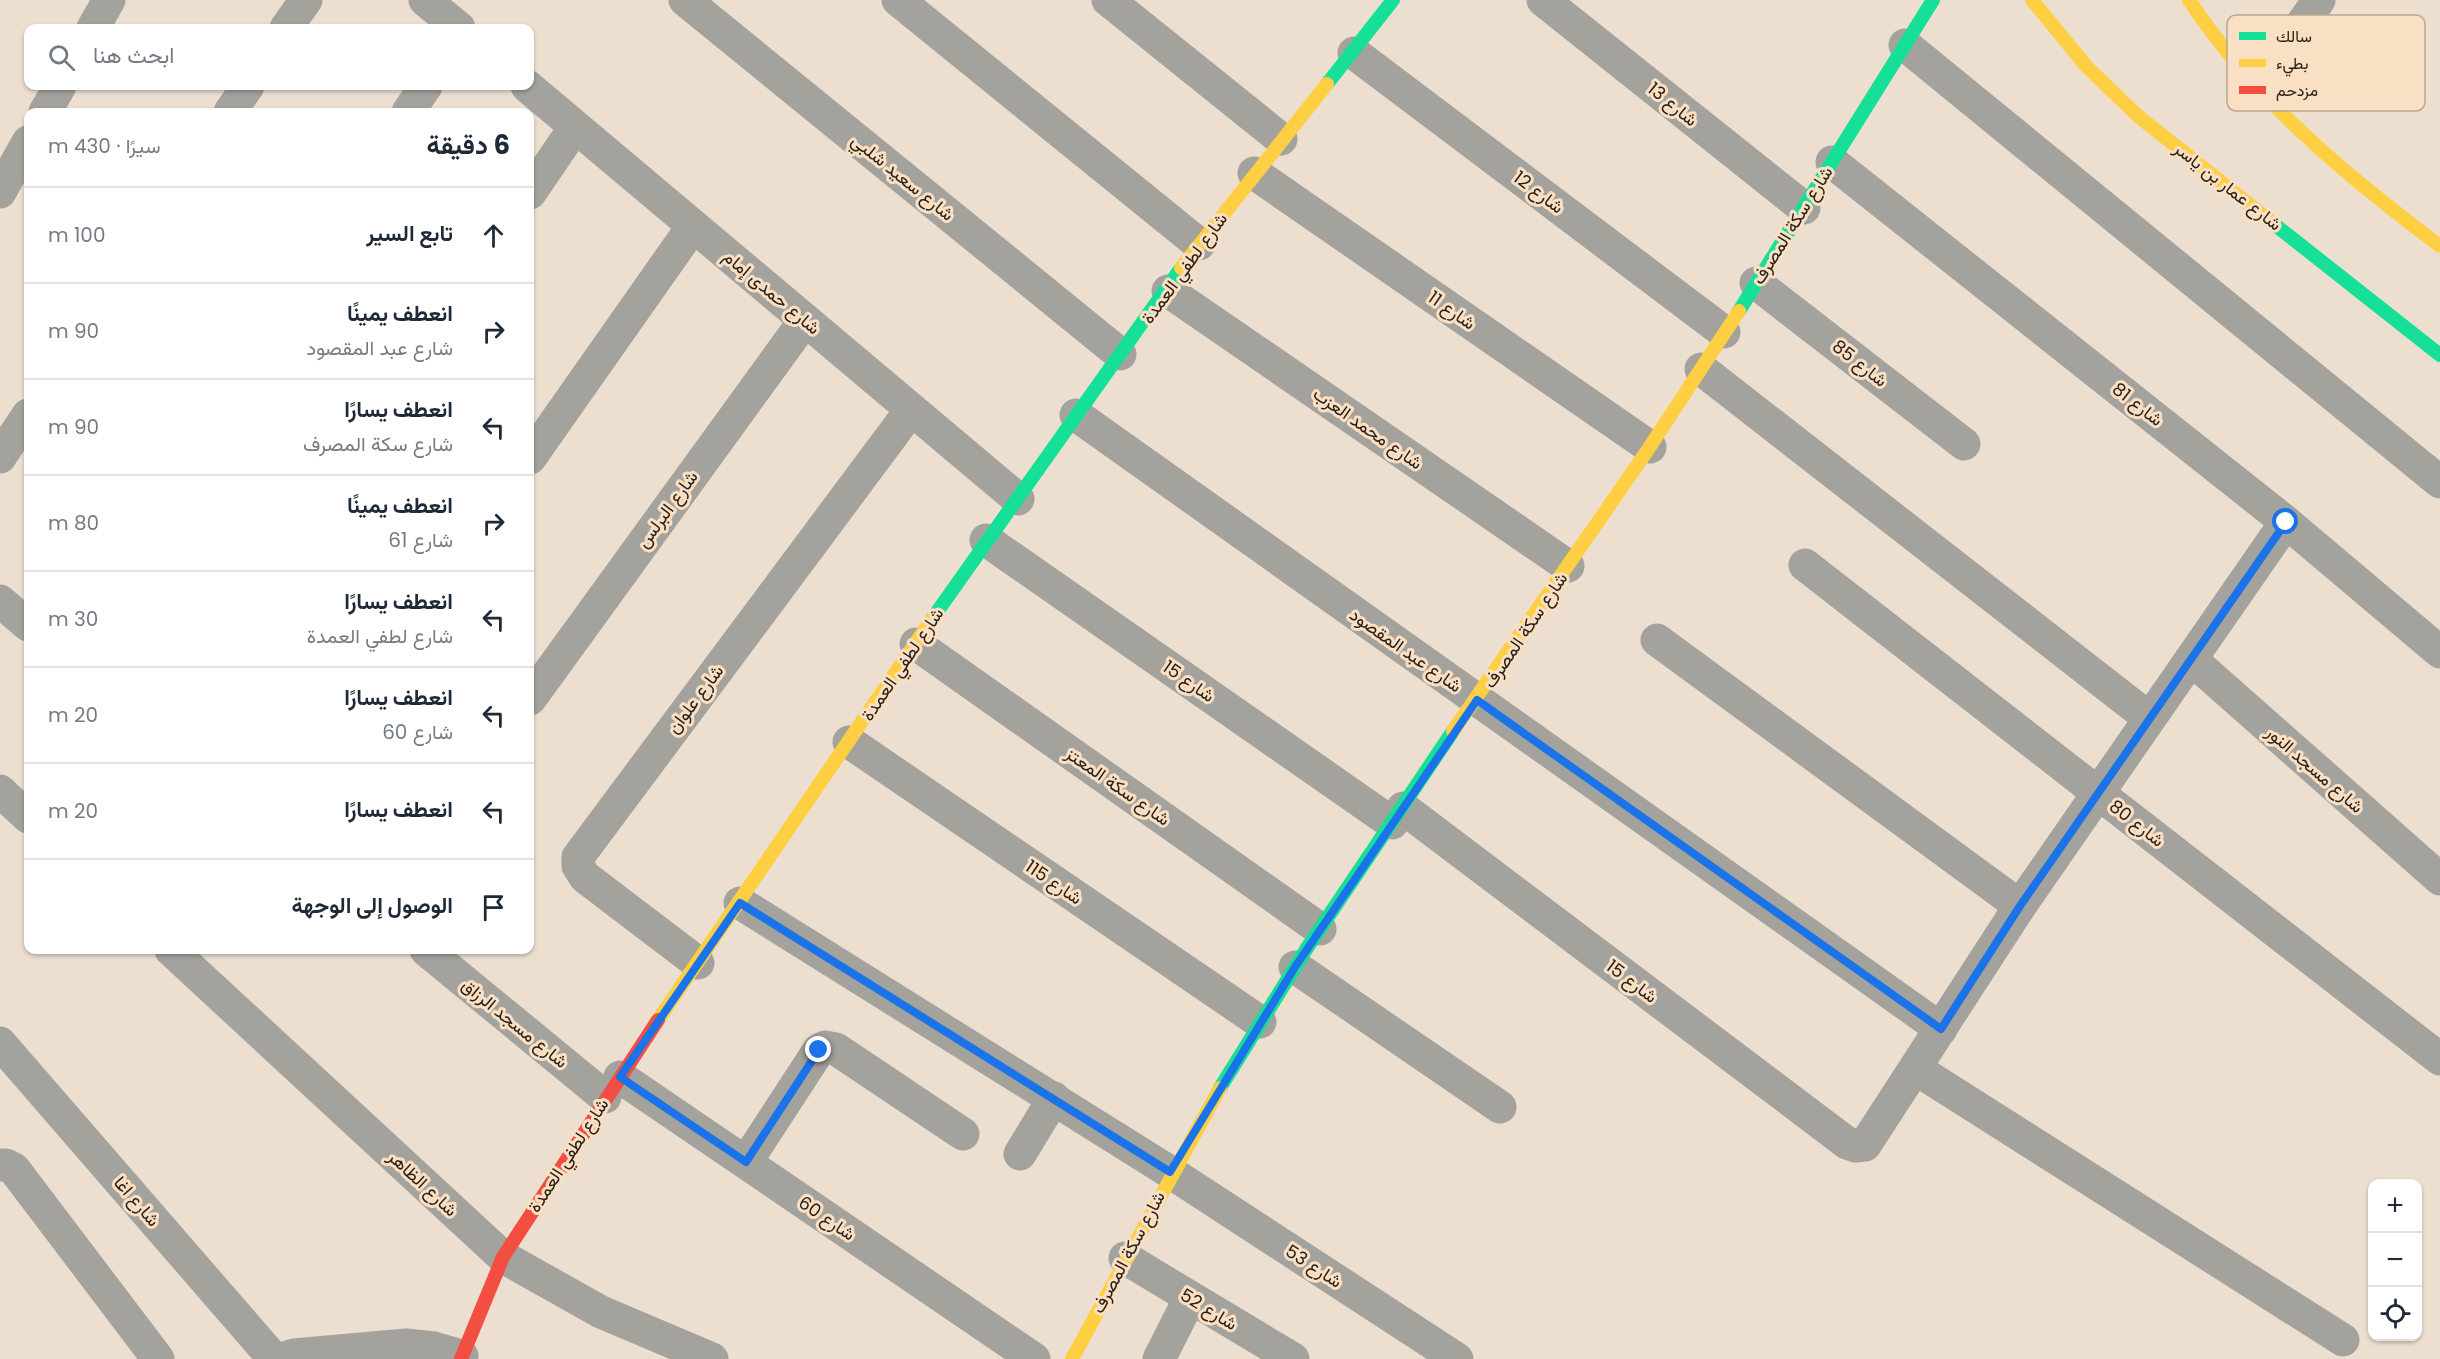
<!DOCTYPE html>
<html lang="ar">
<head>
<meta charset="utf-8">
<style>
	body { margin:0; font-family:Poppins,Vazirmatn,sans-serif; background:#f6f6f7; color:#1f2937; direction:rtl }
	.controls { position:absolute; right:18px; bottom:18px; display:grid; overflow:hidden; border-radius:12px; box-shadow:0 2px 4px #0004 }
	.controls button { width:54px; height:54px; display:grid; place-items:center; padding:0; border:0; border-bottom:2px solid #e0e1e3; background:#fff; color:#1f2937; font:30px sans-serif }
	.stop { position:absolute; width:18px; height:18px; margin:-14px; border:4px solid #1a73e8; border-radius:50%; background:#fff }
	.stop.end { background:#1a73e8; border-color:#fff; box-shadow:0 2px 6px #0008 }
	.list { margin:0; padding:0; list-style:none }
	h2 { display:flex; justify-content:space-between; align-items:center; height:78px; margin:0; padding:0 24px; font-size:26px }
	h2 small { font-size:20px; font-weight:400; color:#747a83 }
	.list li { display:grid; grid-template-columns:39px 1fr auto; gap:18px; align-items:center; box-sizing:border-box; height:96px; padding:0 24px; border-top:2px solid #e0e1e3 }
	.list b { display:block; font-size:22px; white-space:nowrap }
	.list p { margin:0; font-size:20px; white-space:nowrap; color:#747a83 }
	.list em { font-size:20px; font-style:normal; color:#747a83 }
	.icon { flex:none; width:33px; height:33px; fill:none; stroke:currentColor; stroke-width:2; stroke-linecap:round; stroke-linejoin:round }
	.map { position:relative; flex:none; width:2440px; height:1359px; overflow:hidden; direction:ltr }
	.search { position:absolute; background:#fff; box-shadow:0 2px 4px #0004; left:24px; top:24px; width:510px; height:66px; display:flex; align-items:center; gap:15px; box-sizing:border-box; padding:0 21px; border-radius:12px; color:#747a83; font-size:22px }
	.panel { position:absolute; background:#fff; box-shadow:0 2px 4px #0004; left:24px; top:108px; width:510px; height:846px; border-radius:12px; direction:rtl }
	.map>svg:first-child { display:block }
</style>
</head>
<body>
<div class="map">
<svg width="2440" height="1359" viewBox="0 0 2440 1359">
	<rect width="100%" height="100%" fill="#eddfd0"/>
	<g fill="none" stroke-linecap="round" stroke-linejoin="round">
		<g stroke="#a3a29c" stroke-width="33">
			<path d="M 425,0 L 459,28"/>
			<path d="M 685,0 L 1120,354"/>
			<path d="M 898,0 L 1199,244"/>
			<path d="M 1108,0 L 1281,139"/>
			<path d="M 1543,0 L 1804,208"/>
			<path d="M 93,28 L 109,0"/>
			<path d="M 286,28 L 306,0"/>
			<path d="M 1905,45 L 2440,482"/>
			<path d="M 1354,53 L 1724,332"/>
			<path d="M 527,86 L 1018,499"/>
			<path d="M 2255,89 L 2319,0"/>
			<path d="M 45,112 L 60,86"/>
			<path d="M 230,112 L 248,86"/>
			<path d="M 408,112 L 426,86"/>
			<path d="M 1832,162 L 2286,522 L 2440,652"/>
			<path d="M 1254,173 L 1650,447"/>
			<path d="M 0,192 L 28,142"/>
			<path d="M 530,193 L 575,127"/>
			<path d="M 1756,283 L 1964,444"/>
			<path d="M 1168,291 L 1568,566"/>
			<path d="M 1701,369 L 2149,718"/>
			<path d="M 1076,415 L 1941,1029"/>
			<path d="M 0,457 L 28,415"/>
			<path d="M 530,458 L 693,226"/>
			<path d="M 986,540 L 1392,823"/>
			<path d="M 1805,565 L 2440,1059"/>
			<path d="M 0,601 L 28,625"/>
			<path d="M 1657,640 L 2020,906"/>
			<path d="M 916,644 L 1320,929"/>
			<path d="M 2191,659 L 2440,879"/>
			<path d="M 530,699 L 805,320"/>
			<path d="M 849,742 L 1260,1022"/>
			<path d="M 0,791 L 28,817"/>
			<path d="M 1403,808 L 1847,1143 L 1856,1146 L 1865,1145 L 2020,906 L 2286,522"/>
			<path d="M 740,903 L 1170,1172 L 1457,1359"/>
			<path d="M 171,950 L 503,1257 L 601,1312 L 712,1359"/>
			<path d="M 426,950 L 605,1097"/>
			<path d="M 698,963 L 585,877 L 578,866 L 578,857 L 911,410"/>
			<path d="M 1295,967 L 1500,1107"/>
			<path d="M 0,1043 L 274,1359"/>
			<path d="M 1916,1069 L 2343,1340"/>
			<path d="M 620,1077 L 1034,1359"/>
			<path d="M 1020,1154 L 1054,1098"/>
			<path d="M 746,1162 L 819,1050 L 825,1047 L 836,1049 L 963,1134"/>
			<path d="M 0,1165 L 6,1165 L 14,1169 L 158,1359"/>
			<path d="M 1125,1258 L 1293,1359"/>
			<path d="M 280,1359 L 294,1355 L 406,1345 L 434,1348 L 462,1356"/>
			<path d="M 1159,1359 L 1190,1298"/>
		</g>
		<g stroke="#16e098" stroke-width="14">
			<path d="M 1327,84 L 1393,0"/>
			<path d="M 2274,224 L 2440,355"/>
			<path d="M 1739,311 L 1933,0"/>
			<path d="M 932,619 L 1181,268"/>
			<path d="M 1220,1088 L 1307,948 L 1453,731"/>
		</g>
		<g stroke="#ffcf43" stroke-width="14">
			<path d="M 2032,0 L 2087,67 L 2138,116 L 2274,224"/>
			<path d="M 2189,0 C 2257,102 2343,173 2440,246"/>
			<path d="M 1181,268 L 1327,84"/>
			<path d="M 1453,731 L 1647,451 L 1739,311"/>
			<path d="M 658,1020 L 932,619"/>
			<path d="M 1072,1359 L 1220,1088"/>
		</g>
		<path stroke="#f24e42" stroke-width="14" d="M 461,1359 L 503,1257 L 658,1020"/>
	</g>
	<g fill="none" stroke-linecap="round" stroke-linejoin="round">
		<path stroke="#1a73e8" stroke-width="8" d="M 819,1050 L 746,1162 L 620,1077 L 740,903 L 1170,1172 L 1295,967 L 1477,700 L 1941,1029 L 2020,906 L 2286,522"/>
	</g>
	<g text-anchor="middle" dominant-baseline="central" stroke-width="6" stroke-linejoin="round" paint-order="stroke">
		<g font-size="18" fill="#2a2016" stroke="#f9dfc4">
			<text transform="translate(1673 104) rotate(39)">شارع 13</text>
			<text transform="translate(903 177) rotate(39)">شارع سعيد شلبي</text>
			<text transform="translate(2228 186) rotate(38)">شارع عمار بن ياسر</text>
			<text transform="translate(1539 192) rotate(37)">شارع 12</text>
			<text transform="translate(1792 225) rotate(-58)">شارع سكة المصرف</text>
			<text transform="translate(1184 268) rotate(-54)">شارع لطفي العمدة</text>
			<text transform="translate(772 292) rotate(40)">شارع حمدى إمام</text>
			<text transform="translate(1452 310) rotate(35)">شارع 11</text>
			<text transform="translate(1860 363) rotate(38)">شارع 85</text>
			<text transform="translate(2138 404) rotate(38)">شارع 81</text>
			<text transform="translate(1368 428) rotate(35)">شارع محمد العزب</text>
			<text transform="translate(667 509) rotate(-54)">شارع البرلس</text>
			<text transform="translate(1525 630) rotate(-56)">شارع سكة المصرف</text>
			<text transform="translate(1406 650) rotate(35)">شارع عبد المقصود</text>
			<text transform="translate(902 664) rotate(-56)">شارع لطفي العمدة</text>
			<text transform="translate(1189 681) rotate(35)">شارع 15</text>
			<text transform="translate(695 699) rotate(-53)">شارع علوان</text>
			<text transform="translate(2315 769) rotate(41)">شارع مسجد النور</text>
			<text transform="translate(1118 786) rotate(35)">شارع سكة المعتز</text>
			<text transform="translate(2137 823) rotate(38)">شارع 80</text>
			<text transform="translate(1054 882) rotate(34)">شارع 115</text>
			<text transform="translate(1632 981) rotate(37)">شارع 15</text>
			<text transform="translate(515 1023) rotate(39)">شارع مسجد الرزاق</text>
			<text transform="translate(568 1155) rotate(-57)">شارع لطفي العمدة</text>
			<text transform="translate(423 1183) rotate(43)">شارع الظاهر</text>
			<text transform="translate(137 1201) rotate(49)">شارع اغا</text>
			<text transform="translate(827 1218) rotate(34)">شارع 60</text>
			<text transform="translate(1128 1252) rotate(-62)">شارع سكة المصرف</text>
			<text transform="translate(1314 1266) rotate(33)">شارع 53</text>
			<text transform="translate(1209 1309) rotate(31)">شارع 52</text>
		</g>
	</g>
	<rect x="2227" y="15" width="198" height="96" rx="9" fill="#f9dfc4" stroke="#bba690" stroke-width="1.5"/>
	<rect x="2239" y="32" width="27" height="8" fill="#16e098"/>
	<rect x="2239" y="59" width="27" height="8" fill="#ffcf43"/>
	<rect x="2239" y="86" width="27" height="8" fill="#f24e42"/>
	<g font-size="16" fill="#2a2016">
		<text x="2276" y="42">سالك</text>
		<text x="2276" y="69">بطيء</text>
		<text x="2276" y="96">مزدحم</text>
	</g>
</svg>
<div class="controls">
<button>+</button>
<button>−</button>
<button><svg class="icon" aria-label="locate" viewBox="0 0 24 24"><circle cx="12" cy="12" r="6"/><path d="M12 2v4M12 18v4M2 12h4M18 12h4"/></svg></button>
</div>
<div class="stop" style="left:2286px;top:522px"></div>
<div class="stop end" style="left:819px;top:1050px"></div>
<div class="search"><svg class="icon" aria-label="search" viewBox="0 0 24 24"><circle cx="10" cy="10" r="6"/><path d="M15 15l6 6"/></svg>ابحث هنا</div>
<section class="panel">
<h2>6 دقيقة<small>سيرًا · 430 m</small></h2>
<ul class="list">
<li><svg class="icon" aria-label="ahead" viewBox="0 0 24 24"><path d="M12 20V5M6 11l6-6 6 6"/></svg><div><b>تابع السير</b></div><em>100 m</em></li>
<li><svg class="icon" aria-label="right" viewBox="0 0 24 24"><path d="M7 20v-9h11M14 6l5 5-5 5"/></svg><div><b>انعطف يمينًا</b><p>شارع عبد المقصود</p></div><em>90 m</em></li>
<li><svg class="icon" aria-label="left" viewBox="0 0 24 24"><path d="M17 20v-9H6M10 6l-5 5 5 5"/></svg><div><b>انعطف يسارًا</b><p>شارع سكة المصرف</p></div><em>90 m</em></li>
<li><svg class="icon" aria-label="right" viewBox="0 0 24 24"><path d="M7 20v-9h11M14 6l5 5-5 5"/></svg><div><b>انعطف يمينًا</b><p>شارع 61</p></div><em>80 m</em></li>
<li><svg class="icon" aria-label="left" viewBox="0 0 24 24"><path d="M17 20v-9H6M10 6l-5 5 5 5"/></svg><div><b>انعطف يسارًا</b><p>شارع لطفي العمدة</p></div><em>30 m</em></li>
<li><svg class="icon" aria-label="left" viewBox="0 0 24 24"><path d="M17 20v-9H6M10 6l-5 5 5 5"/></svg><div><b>انعطف يسارًا</b><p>شارع 60</p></div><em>20 m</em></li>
<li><svg class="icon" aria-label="left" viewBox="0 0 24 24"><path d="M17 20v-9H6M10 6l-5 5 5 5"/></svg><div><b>انعطف يسارًا</b></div><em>20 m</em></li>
<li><svg class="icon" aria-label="arrive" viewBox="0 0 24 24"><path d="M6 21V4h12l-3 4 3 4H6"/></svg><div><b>الوصول إلى الوجهة</b></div></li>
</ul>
</section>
</div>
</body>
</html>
